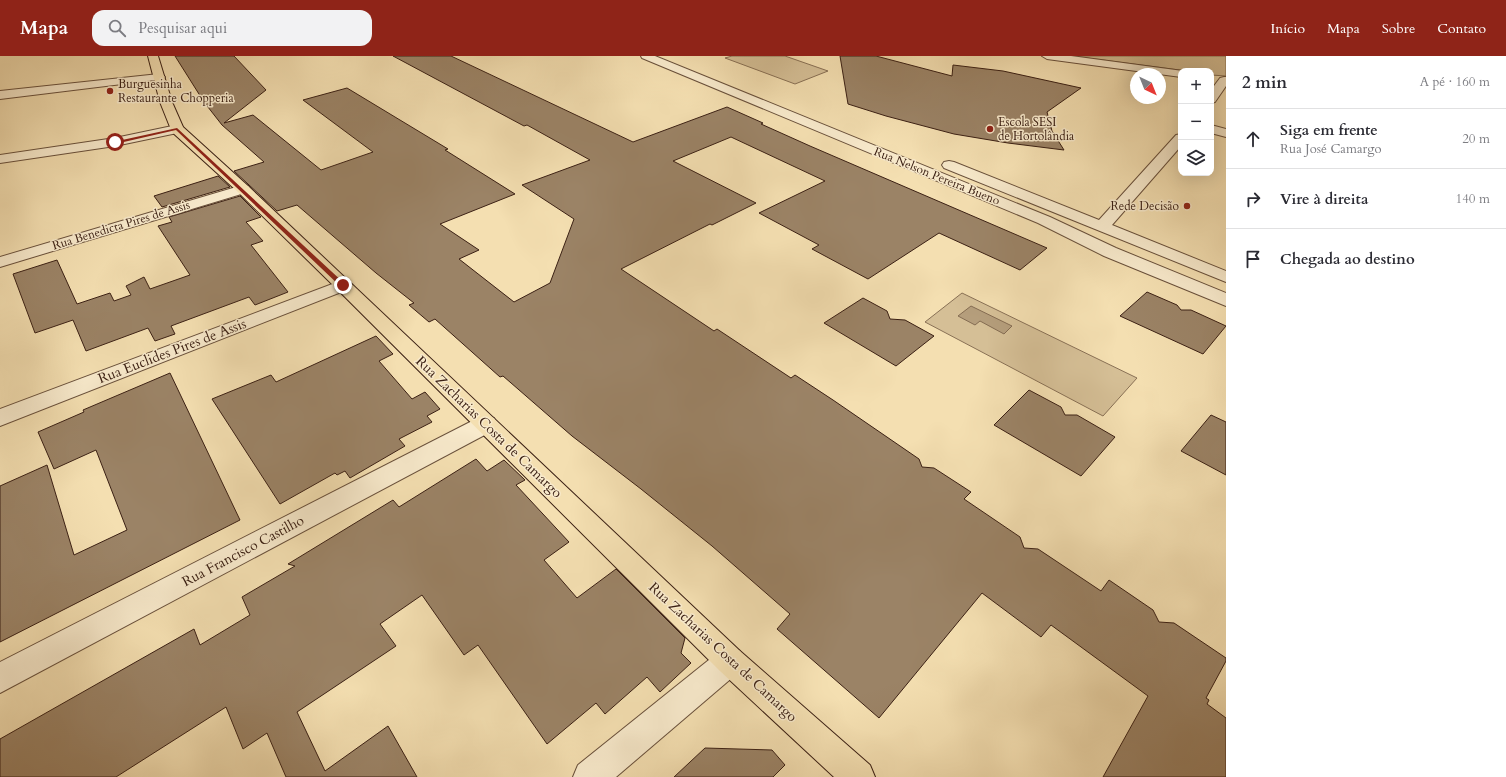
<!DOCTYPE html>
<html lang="pt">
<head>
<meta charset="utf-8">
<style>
	body { margin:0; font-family:Cardo,serif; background:#f2f2f3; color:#2b2b33 }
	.controls { position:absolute; right:12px; top:12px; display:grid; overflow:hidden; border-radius:8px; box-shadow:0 4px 16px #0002 }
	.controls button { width:36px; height:36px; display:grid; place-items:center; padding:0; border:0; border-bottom:1px solid #e1e1e2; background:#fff; color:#2b2b33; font:20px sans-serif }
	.compass { position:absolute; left:1130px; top:12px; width:36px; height:36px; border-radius:50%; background:#fff; box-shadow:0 4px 16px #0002; rotate:137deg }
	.stop { position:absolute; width:12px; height:12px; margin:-9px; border:3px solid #8f2418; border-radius:50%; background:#fff }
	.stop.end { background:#8f2418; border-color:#fff; box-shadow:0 1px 4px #0008 }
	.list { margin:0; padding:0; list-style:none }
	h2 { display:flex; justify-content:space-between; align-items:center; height:52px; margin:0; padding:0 16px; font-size:17px }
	h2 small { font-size:13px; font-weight:400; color:#7c7c81 }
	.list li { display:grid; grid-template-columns:26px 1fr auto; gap:12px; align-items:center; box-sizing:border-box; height:60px; padding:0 16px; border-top:1px solid #e1e1e2 }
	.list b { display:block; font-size:15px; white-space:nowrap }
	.list p { margin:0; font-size:13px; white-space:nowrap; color:#7c7c81 }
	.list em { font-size:13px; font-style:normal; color:#7c7c81 }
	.icon { flex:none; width:22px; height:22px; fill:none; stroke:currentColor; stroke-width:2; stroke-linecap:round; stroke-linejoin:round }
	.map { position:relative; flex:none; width:1226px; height:721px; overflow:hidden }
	header { display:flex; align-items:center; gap:24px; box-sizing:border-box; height:56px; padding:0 20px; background:#8f2418; color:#fff }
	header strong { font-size:19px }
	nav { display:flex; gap:22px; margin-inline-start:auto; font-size:14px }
	.search { width:280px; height:36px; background:#f2f2f3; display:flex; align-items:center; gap:10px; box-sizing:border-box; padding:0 14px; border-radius:12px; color:#7c7c81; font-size:15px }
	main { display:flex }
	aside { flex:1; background:#fff }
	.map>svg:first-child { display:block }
</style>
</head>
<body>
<header>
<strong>Mapa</strong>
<div class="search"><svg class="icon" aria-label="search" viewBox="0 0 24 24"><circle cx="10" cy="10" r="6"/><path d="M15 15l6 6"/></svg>Pesquisar aqui</div>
<nav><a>Início</a><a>Mapa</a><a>Sobre</a><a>Contato</a></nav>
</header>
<main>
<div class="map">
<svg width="1226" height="721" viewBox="0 0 1226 721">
	<rect width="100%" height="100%" fill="#f4dfb1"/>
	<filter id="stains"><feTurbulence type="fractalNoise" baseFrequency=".005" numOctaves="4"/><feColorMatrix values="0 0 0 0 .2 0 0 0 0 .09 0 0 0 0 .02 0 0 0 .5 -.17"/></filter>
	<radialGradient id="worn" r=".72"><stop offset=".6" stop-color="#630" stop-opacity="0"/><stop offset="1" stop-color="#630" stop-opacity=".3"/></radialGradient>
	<g fill="#d5bf96" stroke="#887055">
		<path d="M 732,0 L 785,0 L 828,15 L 795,28 L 725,2 Z"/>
		<path d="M 1072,0 L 1226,0 L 1226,20 L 1211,19 L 1211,15 L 1187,15 Z"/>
		<path d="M 962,237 L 1137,322 L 1103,360 L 925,266 Z"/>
	</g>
	<path fill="#b59e7c" stroke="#846c52" d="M 971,250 L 1012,270 L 1004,278 L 980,265 L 975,269 L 958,260 Z"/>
	<g fill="#9b8366" stroke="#3b2014">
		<path d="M 175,0 L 234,0 L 266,34 L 224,67 L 253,59 L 321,114 L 373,96 L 303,44 L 347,32 L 448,93 L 445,94 L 515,138 L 440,168 L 479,194 L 459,203 L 514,246 L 550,227 L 574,163 L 522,129 L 590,104 L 527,69 L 524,70 L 393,0 L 451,0 L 633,86 L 727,51 L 763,67 L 761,68 L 810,90 L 1047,192 L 1020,214 L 939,177 L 868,223 L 812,193 L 819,189 L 759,157 L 825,125 L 731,81 L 673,105 L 756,147 L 712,169 L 710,168 L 621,213 L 714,275 L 717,273 L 791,322 L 795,319 L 833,344 L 919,403 L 922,411 L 934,412 L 971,436 L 964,443 L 1020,481 L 1024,492 L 1038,493 L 1101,535 L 1109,524 L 1153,554 L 1159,566 L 1174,567 L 1226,602 L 1226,605 L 1206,642 L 1209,644 L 1207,648 L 1226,662 L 1226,721 L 1103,721 L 1148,640 L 1051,569 L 1041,581 L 982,537 L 879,662 L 777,573 L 790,558 L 712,490 L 641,433 L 572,380 L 503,320 L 500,321 L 435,263 L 429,266 L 409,249 L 414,247 L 376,217 L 297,149 L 277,155 L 234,115 L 264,106 L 222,69 L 204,46 Z"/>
		<path d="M 840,0 L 876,0 L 952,20 L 953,9 L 1003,15 L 1081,32 L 1047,56 L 1052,75 L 1064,94 L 1008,87 L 954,78 L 886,60 L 848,48 Z"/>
		<path d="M 218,120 L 230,131 L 162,151 L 154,140 Z"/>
		<path d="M 240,140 L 261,161 L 246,166 L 263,185 L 251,189 L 288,236 L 255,249 L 249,241 L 171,270 L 175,278 L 155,285 L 148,272 L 86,295 L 73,264 L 35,277 L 13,218 L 57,204 L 77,248 L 110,237 L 114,245 L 131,239 L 126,230 L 144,221 L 150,233 L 190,219 L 158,170 L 172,166 L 169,161 Z"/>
		<path d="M 1147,236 L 1177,249 L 1181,254 L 1191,254 L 1226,270 L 1203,298 L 1120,260 Z"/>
		<path d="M 863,242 L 887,255 L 890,263 L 905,264 L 934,280 L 896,310 L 824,267 Z"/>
		<path d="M 376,280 L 393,298 L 379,305 L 412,343 L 425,336 L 440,353 L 427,360 L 432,366 L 399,383 L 405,390 L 350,422 L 345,415 L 337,419 L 335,417 L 280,448 L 212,343 L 271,319 L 276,326 Z"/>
		<path d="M 170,317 L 240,464 L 0,586 L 0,430 L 47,409 L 74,499 L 127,474 L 96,394 L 54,413 L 38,376 L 84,356 L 83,354 Z"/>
		<path d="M 1029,334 L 1061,351 L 1065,359 L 1077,359 L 1115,381 L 1081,420 L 994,369 Z"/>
		<path d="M 1211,359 L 1226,366 L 1226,419 L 1181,395 Z"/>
		<path d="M 476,403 L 487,415 L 504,404 L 525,424 L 516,429 L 569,486 L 544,504 L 577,542 L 616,513 L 685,582 L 681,597 L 691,607 L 660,636 L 647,621 L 605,658 L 596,647 L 547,688 L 478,589 L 464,599 L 422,539 L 380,568 L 396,590 L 297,656 L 325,715 L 388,670 L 417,721 L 286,721 L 267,677 L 243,693 L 226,651 L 116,721 L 0,721 L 0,683 L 194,573 L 200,589 L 250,559 L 242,541 L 295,510 L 288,508 L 393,444 L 399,451 Z"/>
		<path d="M 705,692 L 772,694 L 785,709 L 773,721 L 674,721 Z"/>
	</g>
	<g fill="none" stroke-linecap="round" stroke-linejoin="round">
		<defs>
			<g id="minor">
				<path d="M 641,0 L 655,0 L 1050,161 L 1116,192 L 1226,237 L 1226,250 L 1104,200 L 1038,167 L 642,2 Z"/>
				<path d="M 1042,0 L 1071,0 L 1183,15 L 1181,15 L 1181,21 L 1047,3 Z"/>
				<path d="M 159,18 L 163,19 L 165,21 L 163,23 L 0,43 L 0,35 Z"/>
				<path d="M 1224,21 L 1226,21 L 1226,30 L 1215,46 L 1211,47 L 1211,34 L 1220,22 Z"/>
				<path d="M 177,69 L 182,70 L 184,73 L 182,76 L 115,90 L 0,107 L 0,99 L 115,82 Z"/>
				<path d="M 1211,69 L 1226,73 L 1226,81 L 1211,77 Z"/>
				<path d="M 1181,78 L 1181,90 L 1112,169 L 1226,215 L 1226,226 L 944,112 L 942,109 L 944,106 L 949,105 L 954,106 L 1099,164 L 1176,79 Z"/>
				<path d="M 243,129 L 248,130 L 250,133 L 248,136 L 0,211 L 0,201 Z"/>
				<path d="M 343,224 L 349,225 L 352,229 L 349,233 L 0,370 L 0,353 Z"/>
				<path d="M 486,360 L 494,362 L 497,368 L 494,374 L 0,637 L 0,606 L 478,362 Z"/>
				<path d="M 730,590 L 740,595 L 745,605 L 740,615 L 616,721 L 573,721 L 578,709 L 720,595 Z"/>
			</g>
			<path id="major" d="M 148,0 L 158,0 L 172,46 L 183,71 L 248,130 L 740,595 L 870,709 L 875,721 L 834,721 L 720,615 L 337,233 L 238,136 L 172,76 L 160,46 Z"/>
		</defs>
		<use href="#minor" stroke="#69503b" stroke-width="2"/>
		<use href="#major" stroke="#3b2014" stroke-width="2"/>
		<use href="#minor" fill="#f8eacc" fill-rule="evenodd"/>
		<use href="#major" fill="#f4dfb1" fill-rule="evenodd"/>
	</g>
	<path fill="#8f2418" d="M 177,72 L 345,228 L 345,231 L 341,231 L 176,74 L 115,88 L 113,86 Z"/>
	<g fill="#8f2418" stroke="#f8eacc" stroke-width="1.5">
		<circle cx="110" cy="35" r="4"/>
		<circle cx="990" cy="73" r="4"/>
		<circle cx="1187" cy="150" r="4"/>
	</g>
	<g text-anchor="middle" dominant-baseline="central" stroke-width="3" stroke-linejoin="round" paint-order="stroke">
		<g font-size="12" fill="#3b2014" stroke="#f8eacc" text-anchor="start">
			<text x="118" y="28">Burguesinha<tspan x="118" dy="14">Restaurante Chopperia</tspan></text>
			<text x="998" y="66">Escola SESI<tspan x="998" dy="14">de Hortolândia</tspan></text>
			<text x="1179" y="150" text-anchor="end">Rede Decisão</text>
		</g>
		<g font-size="12" fill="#3b2014" stroke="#f8eacc">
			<text transform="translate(937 120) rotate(22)">Rua Nelson Pereira Bueno</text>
			<text transform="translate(121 169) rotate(-17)">Rua Benedicta Pires de Assis</text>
		</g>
		<g font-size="14" fill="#3b2014" stroke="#f8eacc">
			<text transform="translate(172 295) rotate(-21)">Rua Euclides Pires de Assis</text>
			<text transform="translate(489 371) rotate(44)">Rua Zacharias Costa de Camargo</text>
			<text transform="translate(243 495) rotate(-28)">Rua Francisco Castilho</text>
			<text transform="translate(723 596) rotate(43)">Rua Zacharias Costa de Camargo</text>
		</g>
	</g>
	<rect width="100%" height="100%" filter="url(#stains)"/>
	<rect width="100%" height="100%" fill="url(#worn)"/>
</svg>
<div class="controls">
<button>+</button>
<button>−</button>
<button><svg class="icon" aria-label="layers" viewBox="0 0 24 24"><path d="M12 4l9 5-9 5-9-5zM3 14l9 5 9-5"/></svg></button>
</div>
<svg class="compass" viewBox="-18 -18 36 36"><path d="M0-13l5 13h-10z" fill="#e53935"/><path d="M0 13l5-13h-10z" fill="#7c7c81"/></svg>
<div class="stop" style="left:115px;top:86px"></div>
<div class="stop end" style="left:343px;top:229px"></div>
</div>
<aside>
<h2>2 min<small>A pé · 160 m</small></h2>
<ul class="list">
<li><svg class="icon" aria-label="ahead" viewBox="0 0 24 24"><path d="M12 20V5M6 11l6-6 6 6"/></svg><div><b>Siga em frente</b><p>Rua José Camargo</p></div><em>20 m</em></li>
<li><svg class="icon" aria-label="right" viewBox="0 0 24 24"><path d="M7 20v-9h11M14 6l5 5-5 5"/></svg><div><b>Vire à direita</b></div><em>140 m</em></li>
<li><svg class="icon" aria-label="arrive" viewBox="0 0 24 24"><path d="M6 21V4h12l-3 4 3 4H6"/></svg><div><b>Chegada ao destino</b></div></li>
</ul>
</aside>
</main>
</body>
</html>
